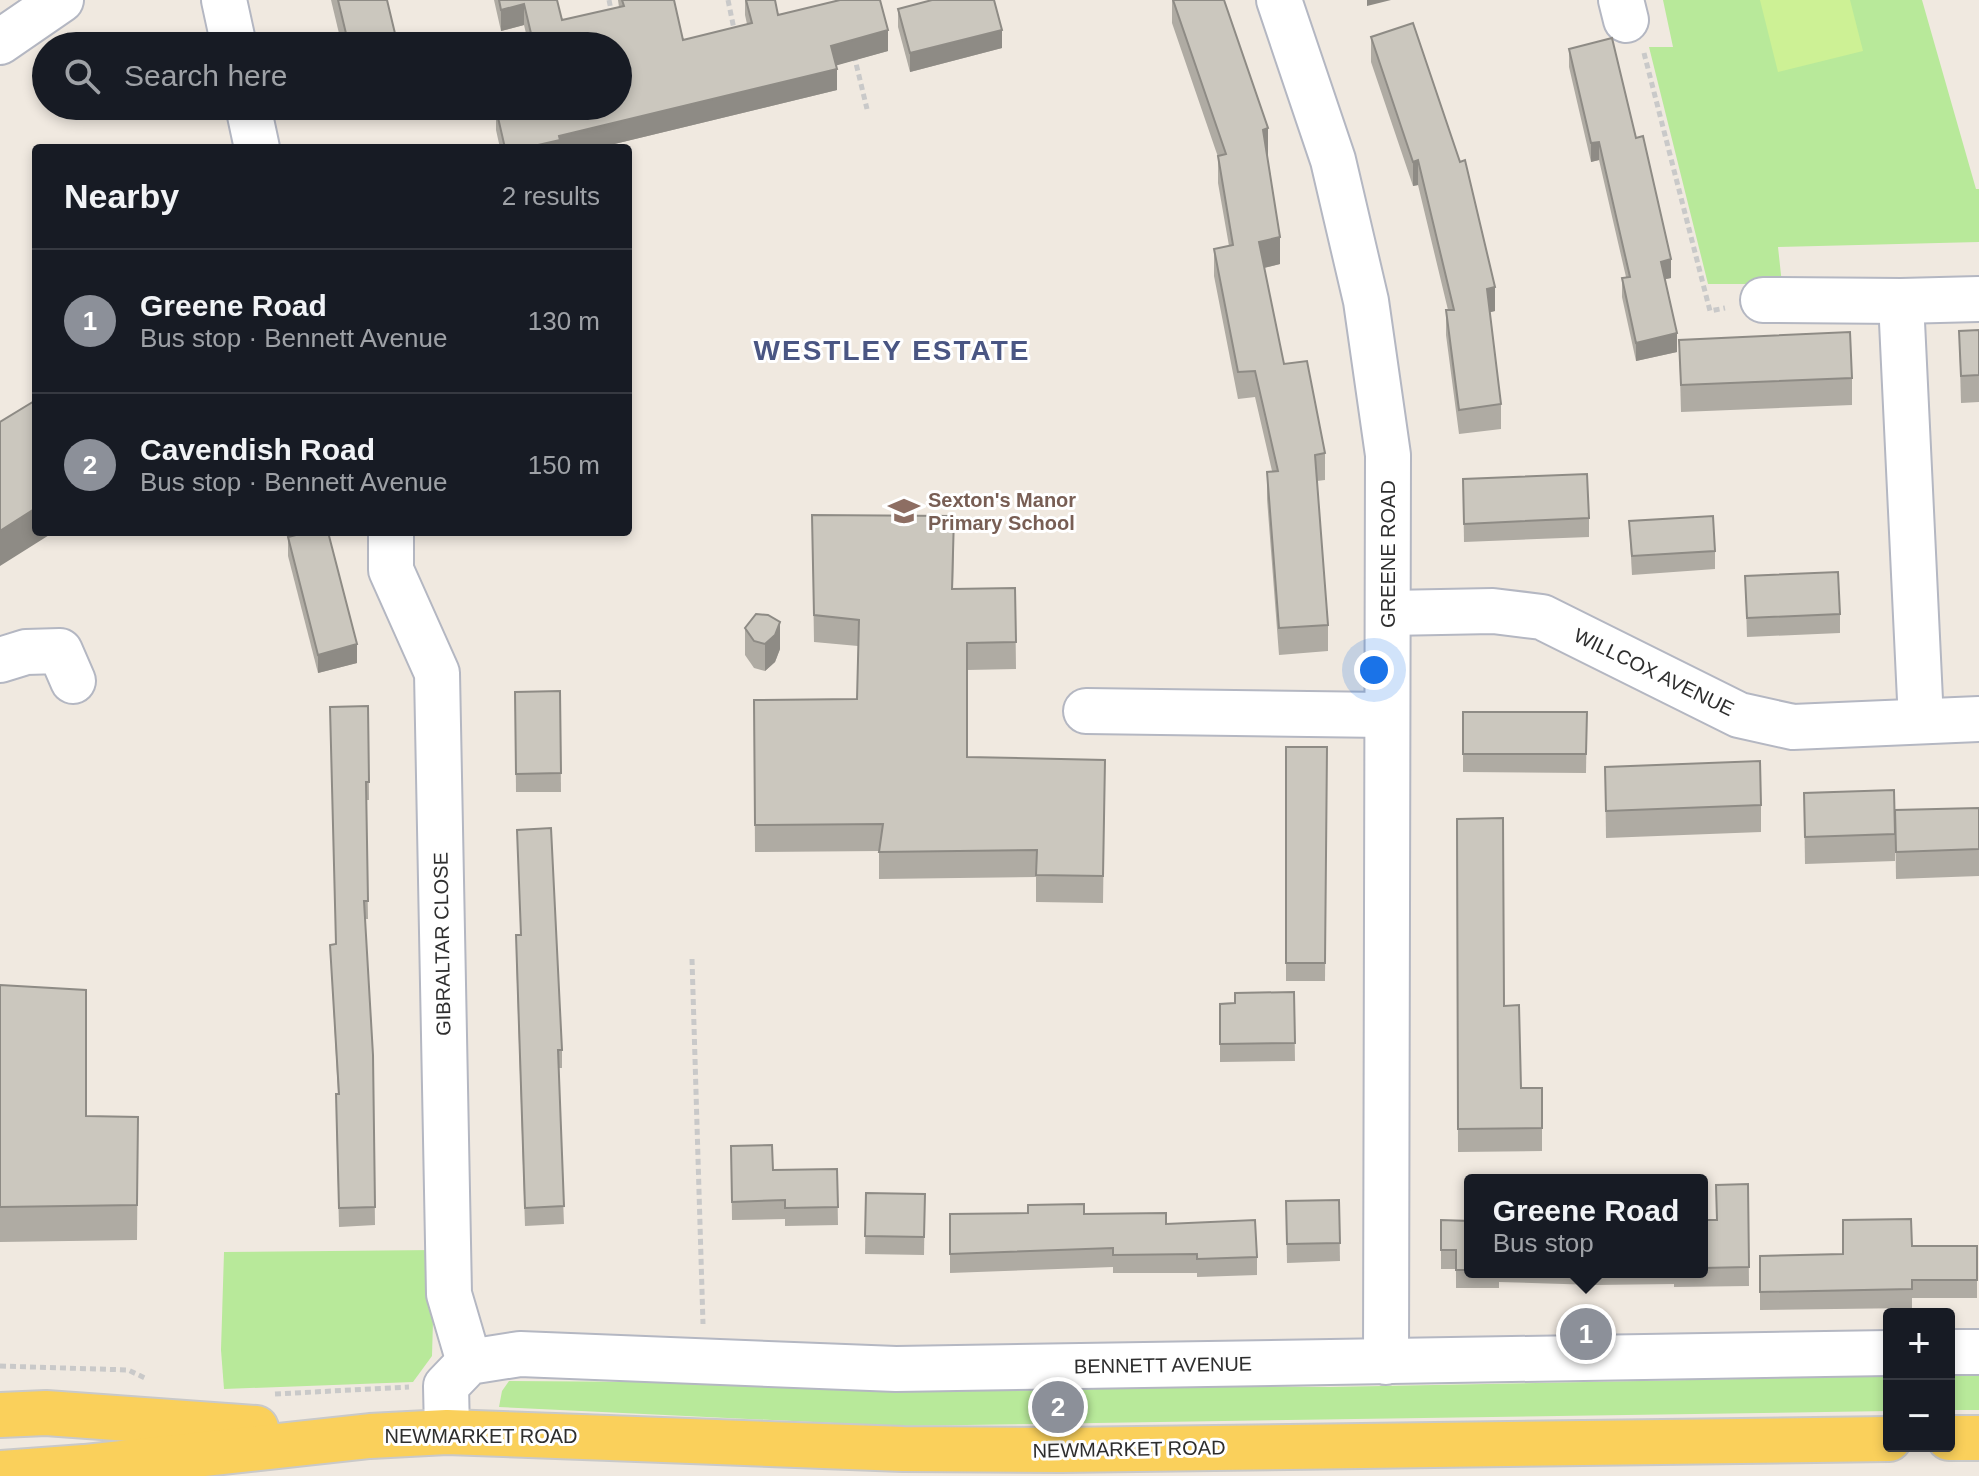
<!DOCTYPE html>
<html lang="en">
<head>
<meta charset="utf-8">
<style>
	body { margin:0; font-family:Arial,sans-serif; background:#242831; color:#f1f3f6 }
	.controls { position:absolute; right:24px; bottom:24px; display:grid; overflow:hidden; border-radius:8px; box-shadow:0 4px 12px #0003 }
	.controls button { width:72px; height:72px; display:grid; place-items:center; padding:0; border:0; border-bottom:2px solid #363941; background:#171b24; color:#f1f3f6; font:40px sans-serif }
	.you { position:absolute; left:1374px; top:670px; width:28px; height:28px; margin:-20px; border:6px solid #fff; border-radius:50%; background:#1a73e8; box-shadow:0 0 0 12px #1a73e833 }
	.badge { display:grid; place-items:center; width:52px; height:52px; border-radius:50%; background:#8c9099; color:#fff; font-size:26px; font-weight:700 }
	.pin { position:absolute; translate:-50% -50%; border:4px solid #fff; box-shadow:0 2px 8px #0006 }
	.popup { position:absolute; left:1464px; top:1174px; width:244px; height:104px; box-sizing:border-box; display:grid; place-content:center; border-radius:8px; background:#171b24; filter:drop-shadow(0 2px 6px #0005); font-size:26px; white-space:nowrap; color:#9ea1a6 }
	.popup b { font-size:30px; color:#f1f3f6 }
	.popup::after { content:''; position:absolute; left:50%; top:100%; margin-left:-16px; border:16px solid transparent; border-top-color:#171b24 }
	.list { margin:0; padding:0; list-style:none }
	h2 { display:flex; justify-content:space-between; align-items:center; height:104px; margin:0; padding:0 32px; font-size:34px }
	h2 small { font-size:26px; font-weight:400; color:#9ea1a6 }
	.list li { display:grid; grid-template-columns:52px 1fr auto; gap:24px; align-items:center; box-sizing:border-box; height:144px; padding:0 32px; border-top:2px solid #363941 }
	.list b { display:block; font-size:30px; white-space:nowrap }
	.list p { margin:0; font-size:26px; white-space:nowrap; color:#9ea1a6 }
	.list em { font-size:26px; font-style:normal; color:#9ea1a6 }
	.icon { flex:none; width:44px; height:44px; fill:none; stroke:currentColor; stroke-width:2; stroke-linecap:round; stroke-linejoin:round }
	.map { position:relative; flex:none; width:1979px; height:1476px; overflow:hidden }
	.search { position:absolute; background:#171b24; box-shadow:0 4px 12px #0003; left:32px; top:32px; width:600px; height:88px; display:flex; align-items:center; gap:20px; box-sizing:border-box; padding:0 28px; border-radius:44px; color:#9ea1a6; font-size:30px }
	.panel { position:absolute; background:#171b24; box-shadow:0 4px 12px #0003; left:32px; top:144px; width:600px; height:392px; border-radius:8px }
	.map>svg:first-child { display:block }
</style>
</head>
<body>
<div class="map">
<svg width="1979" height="1476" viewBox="0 0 1979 1476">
	<rect width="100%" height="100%" fill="#f0e9e0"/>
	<g fill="#b8e99a">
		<path d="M 1663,0 L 1922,0 L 1976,189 L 1979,189 L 1979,242 L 1778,247 L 1782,284 L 1708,284 L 1649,47 L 1673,47 Z"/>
		<path d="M 435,1250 L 432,1356 L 413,1382 L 224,1389 L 221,1350 L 224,1252 Z"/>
		<rect x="1949" y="1374" width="30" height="36"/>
		<path d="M 1889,1376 L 1889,1411 L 896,1426 L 499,1407 L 502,1391 L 509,1381 L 1330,1387 Z"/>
	</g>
	<path fill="#cdf195" d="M 1760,0 L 1850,0 L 1863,51 L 1778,72 Z"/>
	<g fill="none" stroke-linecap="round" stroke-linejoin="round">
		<defs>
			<g id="minor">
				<path d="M 224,0 L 234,46"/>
				<path d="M 1279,0 L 1333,160 L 1366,301 L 1388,455 L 1386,1362"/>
				<path d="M 1621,0 L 1626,20"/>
				<path d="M 0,42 L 61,0"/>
				<path d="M 248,106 L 257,148"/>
				<path d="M 1763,300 L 1901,301 L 1979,299"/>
				<path d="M 1901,301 L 1921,721"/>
				<path d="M 391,532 L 391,570 L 437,673 L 449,1294 L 469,1362"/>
				<path d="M 1389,613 L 1493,611 L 1542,617 L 1739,715 L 1793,727 L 1979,719"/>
				<path d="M 0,660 L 26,652 L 60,651 L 73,681"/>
				<path d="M 1086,711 L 1385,715"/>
				<path d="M 1949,1352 L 1979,1352"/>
				<path d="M 447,1432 L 446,1386 L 469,1362 L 520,1354 L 896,1369 L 1889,1353"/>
			</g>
			<g id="major">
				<path d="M 0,1415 L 46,1413 L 256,1428"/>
				<path d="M 1949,1438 L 1979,1438"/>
				<path d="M 0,1473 L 84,1467 L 370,1436 L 447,1432 L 903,1449 L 1061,1450 L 1889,1439"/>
			</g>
		</defs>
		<use href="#minor" stroke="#b4b7c2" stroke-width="48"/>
		<use href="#major" stroke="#c9c9c9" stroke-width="48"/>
		<g stroke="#c9c9c9" stroke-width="5" stroke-dasharray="6 4" stroke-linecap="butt">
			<path d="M 609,0 L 612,15"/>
			<path d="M 728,0 L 735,34"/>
			<path d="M 1644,53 L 1710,311 L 1725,308"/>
			<path d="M 854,55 L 867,109"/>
			<path d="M 692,959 L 703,1324"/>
			<path d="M 0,1366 L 128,1370 L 145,1378"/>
			<path d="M 275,1394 L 409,1387"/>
		</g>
		<use href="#minor" stroke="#fff" stroke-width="44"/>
		<use href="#major" stroke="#fad05b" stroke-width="44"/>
	</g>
	<g fill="#afaba3">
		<path d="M 331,0 L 387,0 L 398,46 L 342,46 Z"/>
		<path d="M 494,0 L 557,0 L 562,20 L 619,7 L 618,0 L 674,0 L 683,40 L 747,24 L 745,15 L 745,0 L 775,0 L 778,15 L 888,51 L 836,65 L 837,90 L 598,148 L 500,148 L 496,130 L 496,109 L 618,106 L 618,46 L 529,46 L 524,25 L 501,31 Z"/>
		<path d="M 1172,0 L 1224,0 L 1268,155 L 1267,156 L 1280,264 L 1264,268 L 1284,364 L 1325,453 L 1325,480 L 1317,481 L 1328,625 L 1328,651 L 1279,655 L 1267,499 L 1267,472 L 1272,471 L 1255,397 L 1238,399 L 1214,276 L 1214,249 L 1229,246 L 1218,183 L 1218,157 L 1172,23 Z"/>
		<path d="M 898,9 L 1002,48 L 910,72 L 898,27 Z"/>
		<path d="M 1371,37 L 1495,311 L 1490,312 L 1501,404 L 1501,429 L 1459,434 L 1446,335 L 1446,310 L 1448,310 L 1418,185 L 1413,186 L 1371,62 Z"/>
		<path d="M 1569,49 L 1636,138 L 1671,278 L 1665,279 L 1677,352 L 1636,361 L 1622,297 L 1622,278 L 1626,277 L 1599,160 L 1591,162 L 1569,67 Z"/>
		<path d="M 1979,330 L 1979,402 L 1961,403 L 1959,331 Z"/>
		<path d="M 1679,340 L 1852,378 L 1852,405 L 1681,412 Z"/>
		<path d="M 1463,479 L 1589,518 L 1589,537 L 1464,542 Z"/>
		<path d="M 812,515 L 954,543 L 953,589 L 1015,588 L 1016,669 L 967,670 L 967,757 L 1105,760 L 1103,903 L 1036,902 L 1036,877 L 879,879 L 879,851 L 755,852 L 754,700 L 857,699 L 858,646 L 814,642 Z"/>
		<path d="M 1629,521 L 1715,551 L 1715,569 L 1632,575 Z"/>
		<path d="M 288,537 L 357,663 L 318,673 L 288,556 Z"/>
		<path d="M 1745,576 L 1840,614 L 1840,633 L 1747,637 Z"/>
		<path d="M 745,628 L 780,649 L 775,662 L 765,671 L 754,668 L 745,655 Z"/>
		<path d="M 560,691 L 561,792 L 516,792 L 515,692 Z"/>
		<path d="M 368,706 L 369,800 L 366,800 L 368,919 L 365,919 L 373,1055 L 375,1225 L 339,1227 L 336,1112 L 338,1094 L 330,945 L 336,944 Z"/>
		<path d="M 1463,712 L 1587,712 L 1586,773 L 1463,772 Z"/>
		<path d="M 1286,747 L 1327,747 L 1325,981 L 1286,981 Z"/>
		<path d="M 1605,767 L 1761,805 L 1761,832 L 1606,838 Z"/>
		<path d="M 1804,793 L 1895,834 L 1895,861 L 1805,864 Z"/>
		<path d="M 1979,808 L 1979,876 L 1896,879 L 1895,810 Z"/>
		<path d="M 1457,819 L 1504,1006 L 1521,1088 L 1542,1088 L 1542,1151 L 1458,1152 Z"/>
		<path d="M 517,830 L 562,1050 L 562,1068 L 558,1068 L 564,1224 L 525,1226 L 516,954 L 521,935 Z"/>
		<path d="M 0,985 L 86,1116 L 138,1117 L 137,1240 L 0,1242 Z"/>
		<path d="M 1294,992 L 1295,1061 L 1220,1062 L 1220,1004 L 1235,1003 Z"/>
		<path d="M 731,1146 L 773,1170 L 837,1169 L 838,1225 L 785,1226 L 785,1219 L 732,1220 Z"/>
		<path d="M 1748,1184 L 1749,1286 L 1674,1287 L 1674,1284 L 1595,1285 L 1499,1282 L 1499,1288 L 1456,1288 L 1456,1269 L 1441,1269 L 1441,1220 L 1470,1221 L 1470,1272 L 1702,1272 L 1702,1220 L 1717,1220 Z"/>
		<path d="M 866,1193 L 925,1194 L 924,1255 L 865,1254 Z"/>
		<path d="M 1339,1200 L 1340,1261 L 1287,1263 L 1286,1201 Z"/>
		<path d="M 1028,1213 L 1084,1214 L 1166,1224 L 1257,1257 L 1257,1275 L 1197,1277 L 1197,1273 L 1113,1273 L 1113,1267 L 950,1273 L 950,1214 Z"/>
		<path d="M 1912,1246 L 1977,1246 L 1977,1298 L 1912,1298 L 1912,1308 L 1760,1310 L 1760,1256 L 1843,1254 Z"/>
	</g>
	<g fill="#8e8b85">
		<path d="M 1367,0 L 1391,0 L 1367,6 Z"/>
		<path d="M 524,4 L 524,25 L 501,31 L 501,10 Z"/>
		<path d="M 888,30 L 888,51 L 831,67 L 831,46 Z"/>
		<path d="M 1002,30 L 1002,48 L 910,72 L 910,53 Z"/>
		<path d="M 837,69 L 837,90 L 598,148 L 525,148 L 559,136 Z"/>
		<path d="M 360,106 L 406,106 L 360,117 Z"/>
		<path d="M 1268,128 L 1268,155 L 1263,157 L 1263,130 Z"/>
		<path d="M 1599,142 L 1599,160 L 1591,162 L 1591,143 Z"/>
		<path d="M 1418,160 L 1418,185 L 1413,186 L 1413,162 Z"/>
		<path d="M 1280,237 L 1280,264 L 1259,269 L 1259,242 Z"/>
		<path d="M 1671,259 L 1671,278 L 1661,280 L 1661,262 Z"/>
		<path d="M 1495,287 L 1495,311 L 1487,313 L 1487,289 Z"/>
		<path d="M 1677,333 L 1677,352 L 1636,361 L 1636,343 Z"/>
		<path d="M 36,508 L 36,532 L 54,532 L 0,566 L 0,531 Z"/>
		<path d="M 780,622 L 780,649 L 775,662 L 765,671 L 765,644 Z"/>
		<path d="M 357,644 L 357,663 L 318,673 L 318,655 Z"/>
	</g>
	<g fill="#cbc7be" stroke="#8e8b85" stroke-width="2">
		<path d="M 338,0 L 387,0 L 398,46 L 349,46 Z"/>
		<path d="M 499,0 L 557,0 L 562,20 L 624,6 L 622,0 L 674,0 L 683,40 L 752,23 L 746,0 L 775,0 L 778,15 L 840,0 L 880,0 L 888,30 L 831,46 L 837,69 L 559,136 L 560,140 L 525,148 L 505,148 L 496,109 L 507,106 L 618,106 L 618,46 L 534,46 L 524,4 L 501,10 Z"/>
		<path d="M 932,0 L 994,0 L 1002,30 L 910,53 L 898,9 Z"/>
		<path d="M 1173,0 L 1224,0 L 1268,128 L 1263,130 L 1280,237 L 1259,242 L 1284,364 L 1307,361 L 1325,453 L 1315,455 L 1328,625 L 1279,628 L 1267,472 L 1278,471 L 1255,371 L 1238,372 L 1214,249 L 1233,245 L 1218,156 L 1226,154 Z"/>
		<path d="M 1413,23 L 1460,162 L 1465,160 L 1495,287 L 1487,289 L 1501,404 L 1459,410 L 1446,310 L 1454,310 L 1418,160 L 1413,162 L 1371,37 Z"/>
		<path d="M 1612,38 L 1636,138 L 1643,136 L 1671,259 L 1661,262 L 1677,333 L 1636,343 L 1622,278 L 1630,277 L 1599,142 L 1591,143 L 1569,49 Z"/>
		<path d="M 1979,330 L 1979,375 L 1961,376 L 1959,331 Z"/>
		<path d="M 1850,332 L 1852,378 L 1681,385 L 1679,340 Z"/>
		<path d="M 36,400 L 36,508 L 0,531 L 0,422 Z"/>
		<path d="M 1587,474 L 1589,518 L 1464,524 L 1463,479 Z"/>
		<path d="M 812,515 L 954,516 L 952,589 L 1015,588 L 1016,642 L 967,643 L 967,757 L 1105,760 L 1103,876 L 1036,875 L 1037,850 L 879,852 L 883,824 L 755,825 L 754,700 L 857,699 L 859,620 L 814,615 Z"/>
		<path d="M 1713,516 L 1715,551 L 1632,556 L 1629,521 Z"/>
		<path d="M 308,532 L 328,532 L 357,644 L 318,655 L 288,537 Z"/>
		<path d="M 1838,572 L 1840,614 L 1747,618 L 1745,576 Z"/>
		<path d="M 756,614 L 768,615 L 780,622 L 775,635 L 765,644 L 754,641 L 745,628 Z"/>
		<path d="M 560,691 L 561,773 L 516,774 L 515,692 Z"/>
		<path d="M 368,706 L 369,782 L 366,782 L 368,901 L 364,901 L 373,1055 L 375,1207 L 339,1208 L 336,1094 L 339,1094 L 330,945 L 336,944 L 330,707 Z"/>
		<path d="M 1463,712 L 1587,712 L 1586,754 L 1463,754 Z"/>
		<path d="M 1286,747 L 1327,747 L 1325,963 L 1286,963 Z"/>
		<path d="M 1760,761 L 1761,805 L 1606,811 L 1605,767 Z"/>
		<path d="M 1894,790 L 1895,834 L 1805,837 L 1804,793 Z"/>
		<path d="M 1979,808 L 1979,849 L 1896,852 L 1895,810 Z"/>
		<path d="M 1503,818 L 1504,1006 L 1519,1005 L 1521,1088 L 1542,1088 L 1542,1128 L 1458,1129 L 1457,819 Z"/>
		<path d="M 551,828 L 562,1050 L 558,1050 L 564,1206 L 525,1208 L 516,935 L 521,935 L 517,830 Z"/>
		<path d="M 0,985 L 86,990 L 86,1116 L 138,1117 L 137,1205 L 0,1207 Z"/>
		<path d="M 1294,992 L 1295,1043 L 1220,1044 L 1220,1004 L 1235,1003 L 1235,993 Z"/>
		<path d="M 772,1145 L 773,1170 L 837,1169 L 838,1207 L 785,1208 L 785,1200 L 732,1202 L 731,1146 Z"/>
		<path d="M 1748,1184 L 1749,1267 L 1702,1268 L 1702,1220 L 1717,1220 L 1716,1185 Z"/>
		<path d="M 866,1193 L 925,1194 L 924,1237 L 865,1236 Z"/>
		<path d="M 1339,1200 L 1340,1243 L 1287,1244 L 1286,1201 Z"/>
		<path d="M 1084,1204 L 1084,1214 L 1166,1213 L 1166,1224 L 1255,1220 L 1257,1257 L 1197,1259 L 1197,1254 L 1113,1255 L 1113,1248 L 950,1254 L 950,1214 L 1028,1213 L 1028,1205 Z"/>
		<path d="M 1911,1219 L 1912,1246 L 1977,1246 L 1977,1280 L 1912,1280 L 1912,1289 L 1760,1292 L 1760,1256 L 1843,1254 L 1843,1220 Z"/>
		<path d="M 1441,1220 L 1470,1221 L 1470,1270 L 1456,1270 L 1456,1250 L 1441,1250 Z"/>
	</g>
	<defs>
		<symbol id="school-bare" viewBox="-9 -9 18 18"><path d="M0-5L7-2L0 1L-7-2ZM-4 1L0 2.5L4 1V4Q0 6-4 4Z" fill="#8d6e63" stroke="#fff" stroke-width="2.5" paint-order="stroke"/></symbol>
	</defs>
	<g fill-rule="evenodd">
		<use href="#school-bare" x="882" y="489" width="44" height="44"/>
	</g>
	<g text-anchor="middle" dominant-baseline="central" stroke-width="6" stroke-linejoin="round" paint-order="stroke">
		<g font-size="20" font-weight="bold" fill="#785e54" stroke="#fff" text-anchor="start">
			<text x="928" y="500">Sexton's Manor<tspan x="928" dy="23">Primary School</tspan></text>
		</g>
		<g font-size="20" fill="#2e2e2e" stroke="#fff">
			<text transform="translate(1388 554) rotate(-90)">GREENE ROAD</text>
			<text transform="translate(1654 672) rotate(26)">WILLCOX AVENUE</text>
			<text transform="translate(442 944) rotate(-91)">GIBRALTAR CLOSE</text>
			<text transform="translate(1163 1365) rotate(-1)">BENNETT AVENUE</text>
			<text x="481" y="1436">NEWMARKET ROAD</text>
			<text transform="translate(1129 1449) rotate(-1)">NEWMARKET ROAD</text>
		</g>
		<g font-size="28" font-weight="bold" letter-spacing="2" fill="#4a5683" stroke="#fff">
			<text x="892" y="350">WESTLEY ESTATE</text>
		</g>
	</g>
</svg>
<div class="controls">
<button>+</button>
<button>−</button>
</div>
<div class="you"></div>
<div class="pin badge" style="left:1586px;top:1334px">1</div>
<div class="popup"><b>Greene Road</b>Bus stop</div>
<div class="pin badge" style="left:1058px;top:1407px">2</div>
<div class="search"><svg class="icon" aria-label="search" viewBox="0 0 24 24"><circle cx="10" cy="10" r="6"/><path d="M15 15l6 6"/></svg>Search here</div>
<section class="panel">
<h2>Nearby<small>2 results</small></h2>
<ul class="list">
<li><span class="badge">1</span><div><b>Greene Road</b><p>Bus stop · Bennett Avenue</p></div><em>130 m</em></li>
<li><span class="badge">2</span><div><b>Cavendish Road</b><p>Bus stop · Bennett Avenue</p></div><em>150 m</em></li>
</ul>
</section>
</div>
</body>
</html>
